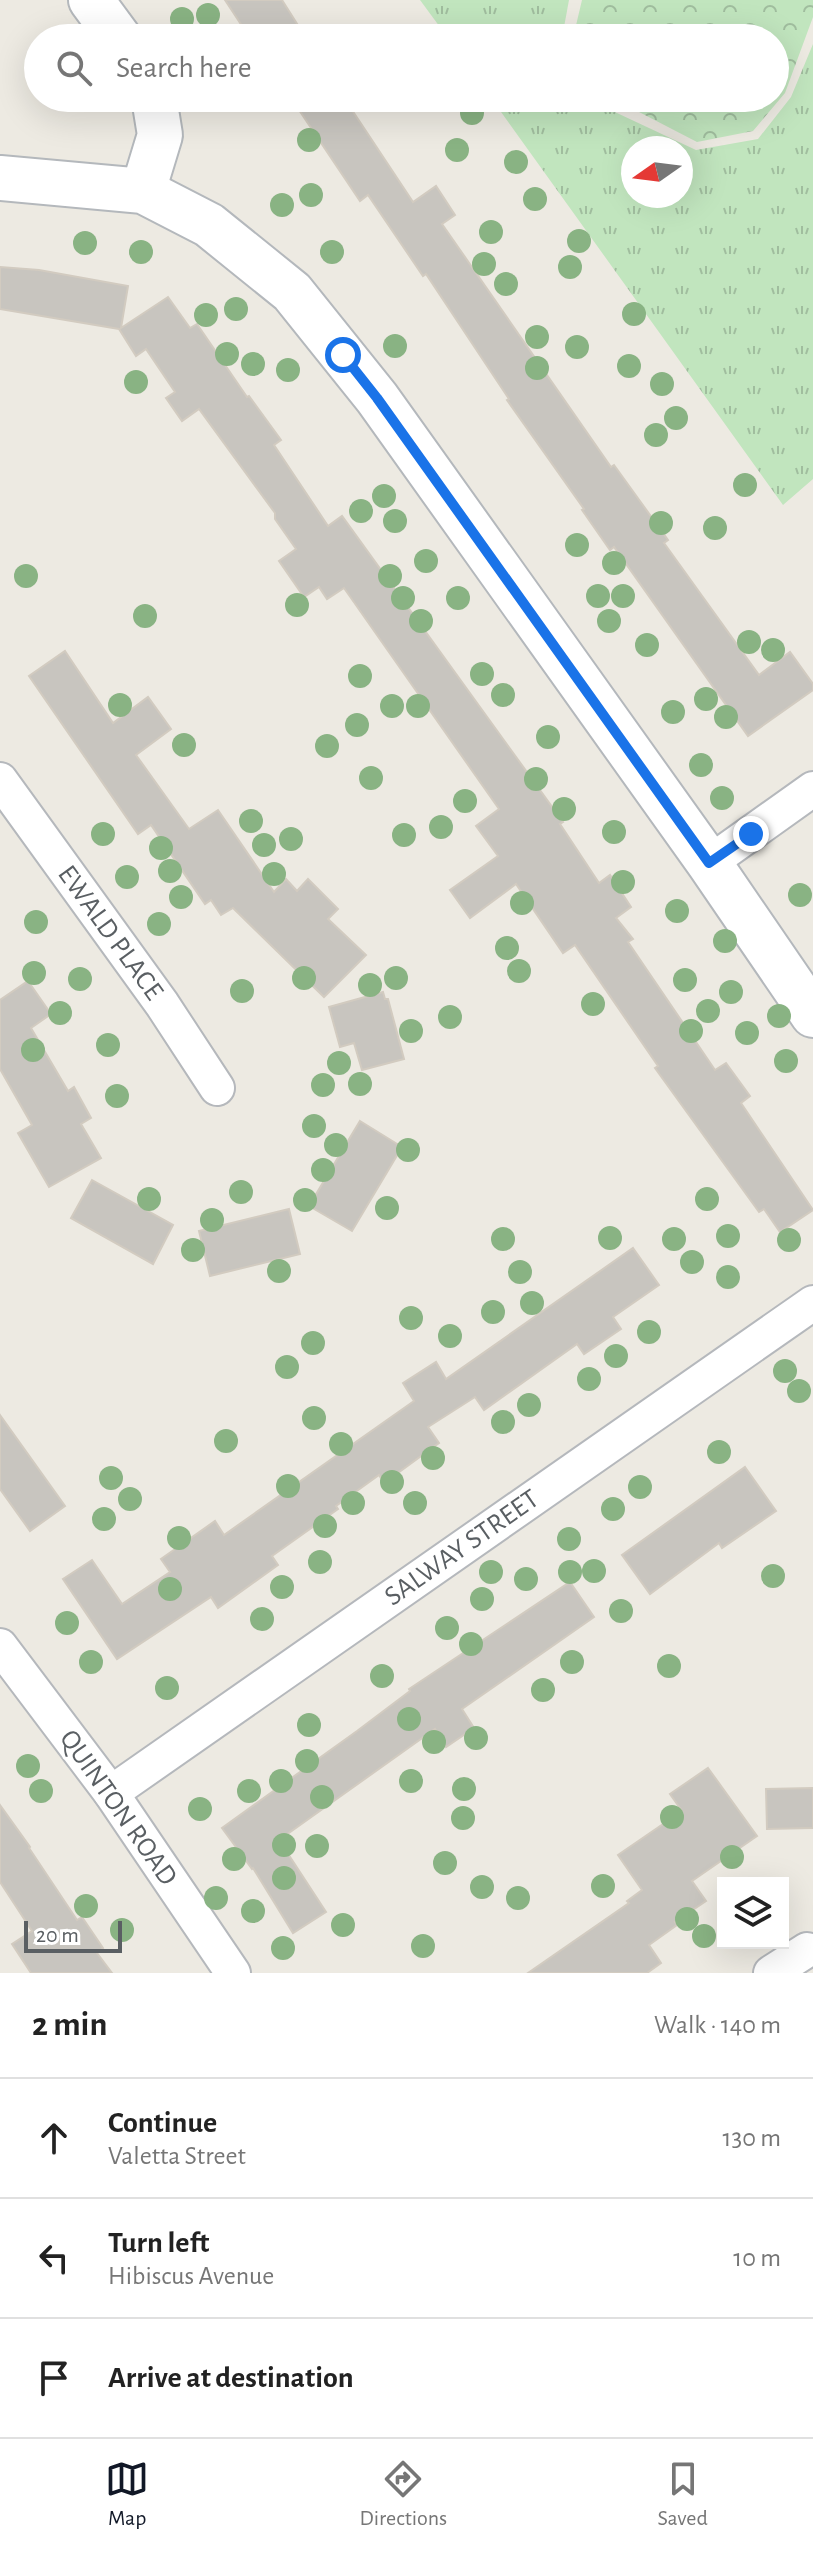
<!DOCTYPE html>
<html lang="en">
<head>
<meta charset="utf-8">
<style>
	body { margin:0; font-family:"Alegreya Sans",sans-serif; background:#f6f6f6; color:#222 }
	.controls { position:absolute; right:24px; bottom:24px; display:grid; overflow:hidden; border-radius:0px; box-shadow:0 8px 32px #0002 }
	.controls button { width:72px; height:72px; display:grid; place-items:center; padding:0; border:0; border-bottom:2px solid #e0e0e0; background:#fff; color:#222; font:40px sans-serif }
	.compass { position:absolute; left:621px; top:136px; width:72px; height:72px; border-radius:50%; background:#fff; box-shadow:0 8px 32px #0002; rotate:256deg }
	.scale { position:absolute; left:24px; bottom:20px; width:98px; box-sizing:border-box; padding-left:8px; border:4px solid #5a5f63; border-top:0; font-size:22px; line-height:28px; white-space:nowrap; color:#5a5f63; -webkit-text-stroke:6px #fff; paint-order:stroke }
	.stop { position:absolute; width:24px; height:24px; margin:-18px; border:6px solid #1a73e8; border-radius:50%; background:#fff }
	.stop.end { background:#1a73e8; border-color:#fff; box-shadow:0 2px 8px #0008 }
	.list { margin:0; padding:0; list-style:none }
	h2 { display:flex; justify-content:space-between; align-items:center; height:104px; margin:0; padding:0 32px; font-size:34px }
	h2 small { font-size:26px; font-weight:400; color:#767676 }
	.list li { display:grid; grid-template-columns:52px 1fr auto; gap:24px; align-items:center; box-sizing:border-box; height:120px; padding:0 32px; border-top:2px solid #e0e0e0 }
	.list b { display:block; font-size:30px; white-space:nowrap }
	.list p { margin:0; font-size:26px; white-space:nowrap; color:#767676 }
	.list em { font-size:26px; font-style:normal; color:#767676 }
	.icon { flex:none; width:44px; height:44px; fill:none; stroke:currentColor; stroke-width:2; stroke-linecap:round; stroke-linejoin:round }
	.map { position:relative; flex:none; width:813px; height:1973px; overflow:hidden }
	.search { position:absolute; background:#fff; box-shadow:0 8px 32px #0002; left:24px; right:24px; top:24px; height:88px; display:flex; align-items:center; gap:20px; box-sizing:border-box; padding:0 28px; border-radius:44px; color:#767676; font-size:30px }
	.sheet { height:464px; background:#fff }
	nav { display:flex; justify-content:space-around; align-items:center; box-sizing:border-box; height:112px; border-top:2px solid #e0e0e0; background:#fff; font-size:22px; color:#767676 }
	nav a { display:grid; justify-items:center; gap:4px }
	nav .on { color:#111827 }
	.map>svg:first-child { display:block }
</style>
</head>
<body>
<div class="map">
<svg width="813" height="1973" viewBox="0 0 813 1973">
	<defs>
		<pattern id="grass-tufts" width="24" height="20" patternUnits="userSpaceOnUse" patternTransform="scale(2)"><rect width="24" height="20" fill="#c1e5be"/><path d="M3 7l-1-3M5 7V3M7 7l1-3M15 17l-1-3M17 17v-4M19 17l1-3" fill="none" stroke="#a0bd9e"/></pattern>
		<pattern id="forest-crowns" width="20" height="18" patternUnits="userSpaceOnUse" patternTransform="scale(2)"><rect width="20" height="18" fill="#c1e5be"/><path d="M2 6a3 3 0 1 1 6 0M12 15a3 3 0 1 1 6 0" fill="none" stroke="#a0bd9e"/></pattern>
	</defs>
	<rect width="100%" height="100%" fill="#edeae2"/>
	<g fill="url(#grass-tufts)" fill-rule="evenodd">
		<path d="M 420,0 L 569,0 L 562,38 L 448,38 Z"/>
		<path d="M 813,44 L 813,479 L 783,505 L 491,98 L 597,98 L 602,106 L 696,150 L 758,139 L 791,97 ZM 633,148 L 681,148 L 681,196 L 633,196 Z"/>
	</g>
	<path fill="url(#forest-crowns)" d="M 582,0 L 813,0 L 813,17 L 785,93 L 753,131 L 697,142 L 612,98 L 775,98 L 775,38 L 573,38 Z"/>
	<g fill="#c8c5bf" stroke="#d2cbc0" stroke-width="2">
		<path d="M 225,0 L 282,0 L 306,38 L 250,38 Z"/>
		<path d="M 291,98 L 344,98 L 413,202 L 436,186 L 455,215 L 442,224 L 611,467 L 614,465 L 668,540 L 664,543 L 759,675 L 790,652 L 813,684 L 813,690 L 748,736 L 614,547 L 610,550 L 582,510 L 584,509 L 507,400 L 509,399 L 426,274 L 423,276 L 368,195 L 360,201 Z"/>
		<path d="M 0,267 L 39,270 L 128,286 L 121,328 L 168,297 L 190,328 L 197,324 L 247,397 L 249,396 L 281,440 L 274,445 L 328,526 L 342,516 L 563,822 L 560,824 L 599,883 L 610,875 L 631,907 L 616,918 L 633,939 L 628,942 L 715,1070 L 726,1063 L 750,1096 L 741,1103 L 813,1210 L 780,1232 L 764,1209 L 759,1212 L 655,1068 L 658,1066 L 575,945 L 563,953 L 516,884 L 470,918 L 450,890 L 498,856 L 476,826 L 499,809 L 344,588 L 327,599 L 319,587 L 304,597 L 279,561 L 296,549 L 275,519 L 275,513 L 199,409 L 182,421 L 166,398 L 175,392 L 146,349 L 136,356 L 119,329 L 0,309 Z"/>
		<path d="M 65,651 L 113,723 L 148,697 L 171,729 L 136,755 L 189,829 L 218,810 L 274,892 L 286,879 L 297,891 L 308,879 L 338,909 L 328,919 L 366,955 L 324,997 L 233,908 L 221,915 L 211,900 L 205,904 L 151,825 L 138,834 L 29,676 Z"/>
		<path d="M 28,981 L 51,1014 L 31,1028 L 68,1091 L 74,1087 L 91,1118 L 81,1124 L 101,1158 L 49,1187 L 18,1133 L 32,1125 L 0,1069 L 0,1000 Z"/>
		<path d="M 383,992 L 385,999 L 388,999 L 404,1059 L 362,1070 L 354,1043 L 340,1047 L 329,1007 Z"/>
		<path d="M 360,1121 L 402,1147 L 352,1231 L 309,1206 Z"/>
		<path d="M 92,1180 L 173,1225 L 153,1264 L 71,1218 Z"/>
		<path d="M 289,1209 L 300,1254 L 210,1276 L 199,1231 Z"/>
		<path d="M 633,1248 L 659,1285 L 613,1317 L 621,1329 L 584,1354 L 577,1344 L 484,1410 L 475,1397 L 428,1427 L 439,1443 L 384,1483 L 379,1475 L 336,1506 L 338,1509 L 272,1556 L 278,1565 L 218,1608 L 211,1597 L 117,1659 L 63,1579 L 92,1560 L 122,1604 L 170,1572 L 161,1559 L 215,1521 L 224,1535 L 414,1401 L 403,1383 L 436,1362 L 446,1379 Z"/>
		<path d="M 0,1415 L 65,1506 L 30,1531 L 0,1489 Z"/>
		<path d="M 745,1467 L 776,1511 L 722,1548 L 719,1543 L 650,1594 L 622,1555 Z"/>
		<path d="M 570,1582 L 594,1617 L 462,1709 L 474,1728 L 446,1747 L 435,1729 L 279,1840 L 326,1912 L 293,1933 L 253,1868 L 252,1869 L 222,1828 L 357,1731 L 410,1691 L 409,1689 Z"/>
		<path d="M 708,1768 L 757,1836 L 692,1881 L 706,1901 L 675,1922 L 677,1925 L 649,1945 L 661,1963 L 647,1973 L 528,1973 L 629,1903 L 627,1901 L 642,1890 L 618,1855 L 682,1811 L 670,1794 Z"/>
		<path d="M 813,1788 L 813,1828 L 767,1829 L 766,1789 Z"/>
		<path d="M 0,1805 L 30,1847 L 29,1848 L 77,1920 L 82,1917 L 103,1948 L 97,1953 L 112,1973 L 31,1973 L 12,1944 L 32,1931 L 0,1882 Z"/>
	</g>
	<g fill="none" stroke-linecap="round" stroke-linejoin="round">
		<defs>
			<g id="street">
				<path d="M 0,780 L 162,1004 L 217,1088"/>
				<path d="M 709,863 L 813,789"/>
				<path d="M 0,1646 L 111,1793 L 233,1973"/>
				<path d="M 111,1793 L 813,1303"/>
				<path d="M 771,1973 L 807,1950"/>
			</g>
			<g id="secondary">
				<path d="M 91,0 L 119,38"/>
				<path d="M 0,178 L 143,191 L 209,225 L 292,292 L 377,398 L 709,863 L 813,1015"/>
				<path d="M 143,191 L 160,135 L 154,98"/>
			</g>
		</defs>
		<use href="#street" stroke="#b5b8bc" stroke-width="38"/>
		<use href="#secondary" stroke="#b4b8bc" stroke-width="48"/>
		<use href="#street" stroke="#fff" stroke-width="34"/>
		<use href="#secondary" stroke="#fff" stroke-width="44"/>
	</g>
	<g fill="#89b383">
		<circle cx="208" cy="15" r="12"/>
		<circle cx="182" cy="19" r="12"/>
		<circle cx="472" cy="113" r="12"/>
		<circle cx="309" cy="140" r="12"/>
		<circle cx="457" cy="150" r="12"/>
		<circle cx="516" cy="162" r="12"/>
		<circle cx="311" cy="195" r="12"/>
		<circle cx="535" cy="199" r="12"/>
		<circle cx="282" cy="205" r="12"/>
		<circle cx="491" cy="232" r="12"/>
		<circle cx="579" cy="241" r="12"/>
		<circle cx="85" cy="243" r="12"/>
		<circle cx="141" cy="252" r="12"/>
		<circle cx="332" cy="252" r="12"/>
		<circle cx="484" cy="264" r="12"/>
		<circle cx="570" cy="267" r="12"/>
		<circle cx="506" cy="284" r="12"/>
		<circle cx="236" cy="309" r="12"/>
		<circle cx="634" cy="314" r="12"/>
		<circle cx="206" cy="315" r="12"/>
		<circle cx="537" cy="337" r="12"/>
		<circle cx="395" cy="346" r="12"/>
		<circle cx="577" cy="347" r="12"/>
		<circle cx="227" cy="354" r="12"/>
		<circle cx="253" cy="364" r="12"/>
		<circle cx="629" cy="366" r="12"/>
		<circle cx="537" cy="368" r="12"/>
		<circle cx="288" cy="370" r="12"/>
		<circle cx="136" cy="382" r="12"/>
		<circle cx="662" cy="384" r="12"/>
		<circle cx="676" cy="418" r="12"/>
		<circle cx="656" cy="435" r="12"/>
		<circle cx="745" cy="485" r="12"/>
		<circle cx="384" cy="496" r="12"/>
		<circle cx="361" cy="511" r="12"/>
		<circle cx="395" cy="521" r="12"/>
		<circle cx="661" cy="523" r="12"/>
		<circle cx="715" cy="528" r="12"/>
		<circle cx="577" cy="545" r="12"/>
		<circle cx="426" cy="561" r="12"/>
		<circle cx="614" cy="563" r="12"/>
		<circle cx="26" cy="576" r="12"/>
		<circle cx="390" cy="576" r="12"/>
		<circle cx="598" cy="596" r="12"/>
		<circle cx="623" cy="596" r="12"/>
		<circle cx="403" cy="598" r="12"/>
		<circle cx="458" cy="598" r="12"/>
		<circle cx="297" cy="605" r="12"/>
		<circle cx="145" cy="616" r="12"/>
		<circle cx="421" cy="621" r="12"/>
		<circle cx="609" cy="621" r="12"/>
		<circle cx="749" cy="642" r="12"/>
		<circle cx="647" cy="645" r="12"/>
		<circle cx="773" cy="650" r="12"/>
		<circle cx="482" cy="674" r="12"/>
		<circle cx="360" cy="676" r="12"/>
		<circle cx="503" cy="695" r="12"/>
		<circle cx="706" cy="699" r="12"/>
		<circle cx="120" cy="705" r="12"/>
		<circle cx="392" cy="706" r="12"/>
		<circle cx="418" cy="706" r="12"/>
		<circle cx="673" cy="712" r="12"/>
		<circle cx="726" cy="717" r="12"/>
		<circle cx="357" cy="725" r="12"/>
		<circle cx="548" cy="737" r="12"/>
		<circle cx="184" cy="745" r="12"/>
		<circle cx="327" cy="746" r="12"/>
		<circle cx="701" cy="765" r="12"/>
		<circle cx="371" cy="778" r="12"/>
		<circle cx="536" cy="779" r="12"/>
		<circle cx="722" cy="798" r="12"/>
		<circle cx="465" cy="801" r="12"/>
		<circle cx="564" cy="809" r="12"/>
		<circle cx="251" cy="821" r="12"/>
		<circle cx="441" cy="827" r="12"/>
		<circle cx="614" cy="832" r="12"/>
		<circle cx="103" cy="834" r="12"/>
		<circle cx="404" cy="835" r="12"/>
		<circle cx="291" cy="839" r="12"/>
		<circle cx="264" cy="845" r="12"/>
		<circle cx="161" cy="848" r="12"/>
		<circle cx="170" cy="871" r="12"/>
		<circle cx="274" cy="874" r="12"/>
		<circle cx="127" cy="877" r="12"/>
		<circle cx="623" cy="882" r="12"/>
		<circle cx="800" cy="895" r="12"/>
		<circle cx="181" cy="897" r="12"/>
		<circle cx="522" cy="903" r="12"/>
		<circle cx="677" cy="911" r="12"/>
		<circle cx="36" cy="922" r="12"/>
		<circle cx="159" cy="924" r="12"/>
		<circle cx="725" cy="941" r="12"/>
		<circle cx="507" cy="948" r="12"/>
		<circle cx="519" cy="971" r="12"/>
		<circle cx="34" cy="973" r="12"/>
		<circle cx="304" cy="978" r="12"/>
		<circle cx="396" cy="978" r="12"/>
		<circle cx="80" cy="979" r="12"/>
		<circle cx="685" cy="980" r="12"/>
		<circle cx="370" cy="985" r="12"/>
		<circle cx="242" cy="991" r="12"/>
		<circle cx="731" cy="992" r="12"/>
		<circle cx="593" cy="1004" r="12"/>
		<circle cx="708" cy="1011" r="12"/>
		<circle cx="60" cy="1013" r="12"/>
		<circle cx="779" cy="1016" r="12"/>
		<circle cx="450" cy="1017" r="12"/>
		<circle cx="411" cy="1031" r="12"/>
		<circle cx="691" cy="1031" r="12"/>
		<circle cx="747" cy="1033" r="12"/>
		<circle cx="108" cy="1045" r="12"/>
		<circle cx="33" cy="1050" r="12"/>
		<circle cx="786" cy="1061" r="12"/>
		<circle cx="339" cy="1063" r="12"/>
		<circle cx="360" cy="1084" r="12"/>
		<circle cx="323" cy="1085" r="12"/>
		<circle cx="117" cy="1096" r="12"/>
		<circle cx="314" cy="1126" r="12"/>
		<circle cx="336" cy="1145" r="12"/>
		<circle cx="408" cy="1150" r="12"/>
		<circle cx="323" cy="1170" r="12"/>
		<circle cx="241" cy="1192" r="12"/>
		<circle cx="149" cy="1199" r="12"/>
		<circle cx="707" cy="1199" r="12"/>
		<circle cx="305" cy="1200" r="12"/>
		<circle cx="387" cy="1208" r="12"/>
		<circle cx="212" cy="1220" r="12"/>
		<circle cx="728" cy="1236" r="12"/>
		<circle cx="610" cy="1238" r="12"/>
		<circle cx="503" cy="1239" r="12"/>
		<circle cx="674" cy="1239" r="12"/>
		<circle cx="789" cy="1240" r="12"/>
		<circle cx="193" cy="1250" r="12"/>
		<circle cx="692" cy="1262" r="12"/>
		<circle cx="279" cy="1271" r="12"/>
		<circle cx="520" cy="1272" r="12"/>
		<circle cx="728" cy="1277" r="12"/>
		<circle cx="532" cy="1303" r="12"/>
		<circle cx="493" cy="1312" r="12"/>
		<circle cx="411" cy="1318" r="12"/>
		<circle cx="649" cy="1332" r="12"/>
		<circle cx="450" cy="1336" r="12"/>
		<circle cx="313" cy="1343" r="12"/>
		<circle cx="616" cy="1356" r="12"/>
		<circle cx="287" cy="1367" r="12"/>
		<circle cx="785" cy="1371" r="12"/>
		<circle cx="589" cy="1379" r="12"/>
		<circle cx="799" cy="1391" r="12"/>
		<circle cx="529" cy="1405" r="12"/>
		<circle cx="314" cy="1418" r="12"/>
		<circle cx="503" cy="1422" r="12"/>
		<circle cx="226" cy="1441" r="12"/>
		<circle cx="341" cy="1444" r="12"/>
		<circle cx="719" cy="1452" r="12"/>
		<circle cx="433" cy="1458" r="12"/>
		<circle cx="111" cy="1478" r="12"/>
		<circle cx="392" cy="1482" r="12"/>
		<circle cx="288" cy="1486" r="12"/>
		<circle cx="640" cy="1487" r="12"/>
		<circle cx="130" cy="1499" r="12"/>
		<circle cx="353" cy="1503" r="12"/>
		<circle cx="415" cy="1503" r="12"/>
		<circle cx="613" cy="1509" r="12"/>
		<circle cx="104" cy="1519" r="12"/>
		<circle cx="325" cy="1526" r="12"/>
		<circle cx="179" cy="1538" r="12"/>
		<circle cx="569" cy="1539" r="12"/>
		<circle cx="320" cy="1562" r="12"/>
		<circle cx="594" cy="1571" r="12"/>
		<circle cx="491" cy="1572" r="12"/>
		<circle cx="570" cy="1572" r="12"/>
		<circle cx="773" cy="1576" r="12"/>
		<circle cx="526" cy="1579" r="12"/>
		<circle cx="282" cy="1587" r="12"/>
		<circle cx="170" cy="1589" r="12"/>
		<circle cx="482" cy="1599" r="12"/>
		<circle cx="621" cy="1611" r="12"/>
		<circle cx="262" cy="1619" r="12"/>
		<circle cx="67" cy="1623" r="12"/>
		<circle cx="447" cy="1628" r="12"/>
		<circle cx="471" cy="1644" r="12"/>
		<circle cx="91" cy="1662" r="12"/>
		<circle cx="572" cy="1662" r="12"/>
		<circle cx="669" cy="1666" r="12"/>
		<circle cx="382" cy="1676" r="12"/>
		<circle cx="167" cy="1688" r="12"/>
		<circle cx="543" cy="1690" r="12"/>
		<circle cx="409" cy="1719" r="12"/>
		<circle cx="309" cy="1725" r="12"/>
		<circle cx="476" cy="1738" r="12"/>
		<circle cx="434" cy="1742" r="12"/>
		<circle cx="307" cy="1761" r="12"/>
		<circle cx="28" cy="1766" r="12"/>
		<circle cx="281" cy="1781" r="12"/>
		<circle cx="411" cy="1781" r="12"/>
		<circle cx="464" cy="1789" r="12"/>
		<circle cx="41" cy="1791" r="12"/>
		<circle cx="249" cy="1791" r="12"/>
		<circle cx="322" cy="1797" r="12"/>
		<circle cx="200" cy="1809" r="12"/>
		<circle cx="672" cy="1817" r="12"/>
		<circle cx="463" cy="1818" r="12"/>
		<circle cx="284" cy="1845" r="12"/>
		<circle cx="317" cy="1846" r="12"/>
		<circle cx="732" cy="1857" r="12"/>
		<circle cx="234" cy="1859" r="12"/>
		<circle cx="445" cy="1863" r="12"/>
		<circle cx="284" cy="1878" r="12"/>
		<circle cx="603" cy="1886" r="12"/>
		<circle cx="482" cy="1887" r="12"/>
		<circle cx="216" cy="1898" r="12"/>
		<circle cx="518" cy="1898" r="12"/>
		<circle cx="86" cy="1906" r="12"/>
		<circle cx="253" cy="1911" r="12"/>
		<circle cx="687" cy="1919" r="12"/>
		<circle cx="343" cy="1925" r="12"/>
		<circle cx="122" cy="1930" r="12"/>
		<circle cx="704" cy="1936" r="12"/>
		<circle cx="423" cy="1946" r="12"/>
		<circle cx="283" cy="1948" r="12"/>
	</g>
	<g fill="none" stroke-linecap="round" stroke-linejoin="round">
		<path stroke="#1a73e8" stroke-width="10" d="M 343,355 L 377,398 L 709,863 L 751,834"/>
	</g>
	<g text-anchor="middle" dominant-baseline="central" stroke-width="6" stroke-linejoin="round" paint-order="stroke">
		<g font-size="28" fill="#5a5f63" stroke="#fff">
			<text transform="translate(110 933) rotate(54)">EWALD PLACE</text>
			<text transform="translate(462 1548) rotate(-35)">SALWAY STREET</text>
			<text transform="translate(118 1808) rotate(55)">QUINTON ROAD</text>
		</g>
	</g>
</svg>
<div class="controls">
<button><svg class="icon" aria-label="layers" viewBox="0 0 24 24"><path d="M12 4l9 5-9 5-9-5zM3 14l9 5 9-5"/></svg></button>
</div>
<svg class="compass" viewBox="-18 -18 36 36"><path d="M0-13l5 13h-10z" fill="#e53935"/><path d="M0 13l5-13h-10z" fill="#767676"/></svg>
<div class="scale">20 m</div>
<div class="stop" style="left:343px;top:355px"></div>
<div class="stop end" style="left:751px;top:834px"></div>
<div class="search"><svg class="icon" aria-label="search" viewBox="0 0 24 24"><circle cx="10" cy="10" r="6"/><path d="M15 15l6 6"/></svg>Search here</div>
</div>
<section class="sheet">
<h2>2 min<small>Walk · 140 m</small></h2>
<ul class="list">
<li><svg class="icon" aria-label="ahead" viewBox="0 0 24 24"><path d="M12 20V5M6 11l6-6 6 6"/></svg><div><b>Continue</b><p>Valetta Street</p></div><em>130 m</em></li>
<li><svg class="icon" aria-label="left" viewBox="0 0 24 24"><path d="M17 20v-9H6M10 6l-5 5 5 5"/></svg><div><b>Turn left</b><p>Hibiscus Avenue</p></div><em>10 m</em></li>
<li><svg class="icon" aria-label="arrive" viewBox="0 0 24 24"><path d="M6 21V4h12l-3 4 3 4H6"/></svg><div><b>Arrive at destination</b></div></li>
</ul>
</section>
<nav>
<a class="on"><svg class="icon" aria-label="map" viewBox="0 0 24 24"><path d="M3 6l6-2 6 2 6-2v14l-6 2-6-2-6 2zM9 4v14M15 6v14"/></svg>Map</a>
<a><svg class="icon" aria-label="directions" viewBox="0 0 24 24"><path d="M12 3l9 9-9 9-9-9zM9 14v-3h6M13 9l2 2-2 2"/></svg>Directions</a>
<a><svg class="icon" aria-label="saved" viewBox="0 0 24 24"><path d="M7 4h10v16l-5-4-5 4z"/></svg>Saved</a>
</nav>
</body>
</html>
